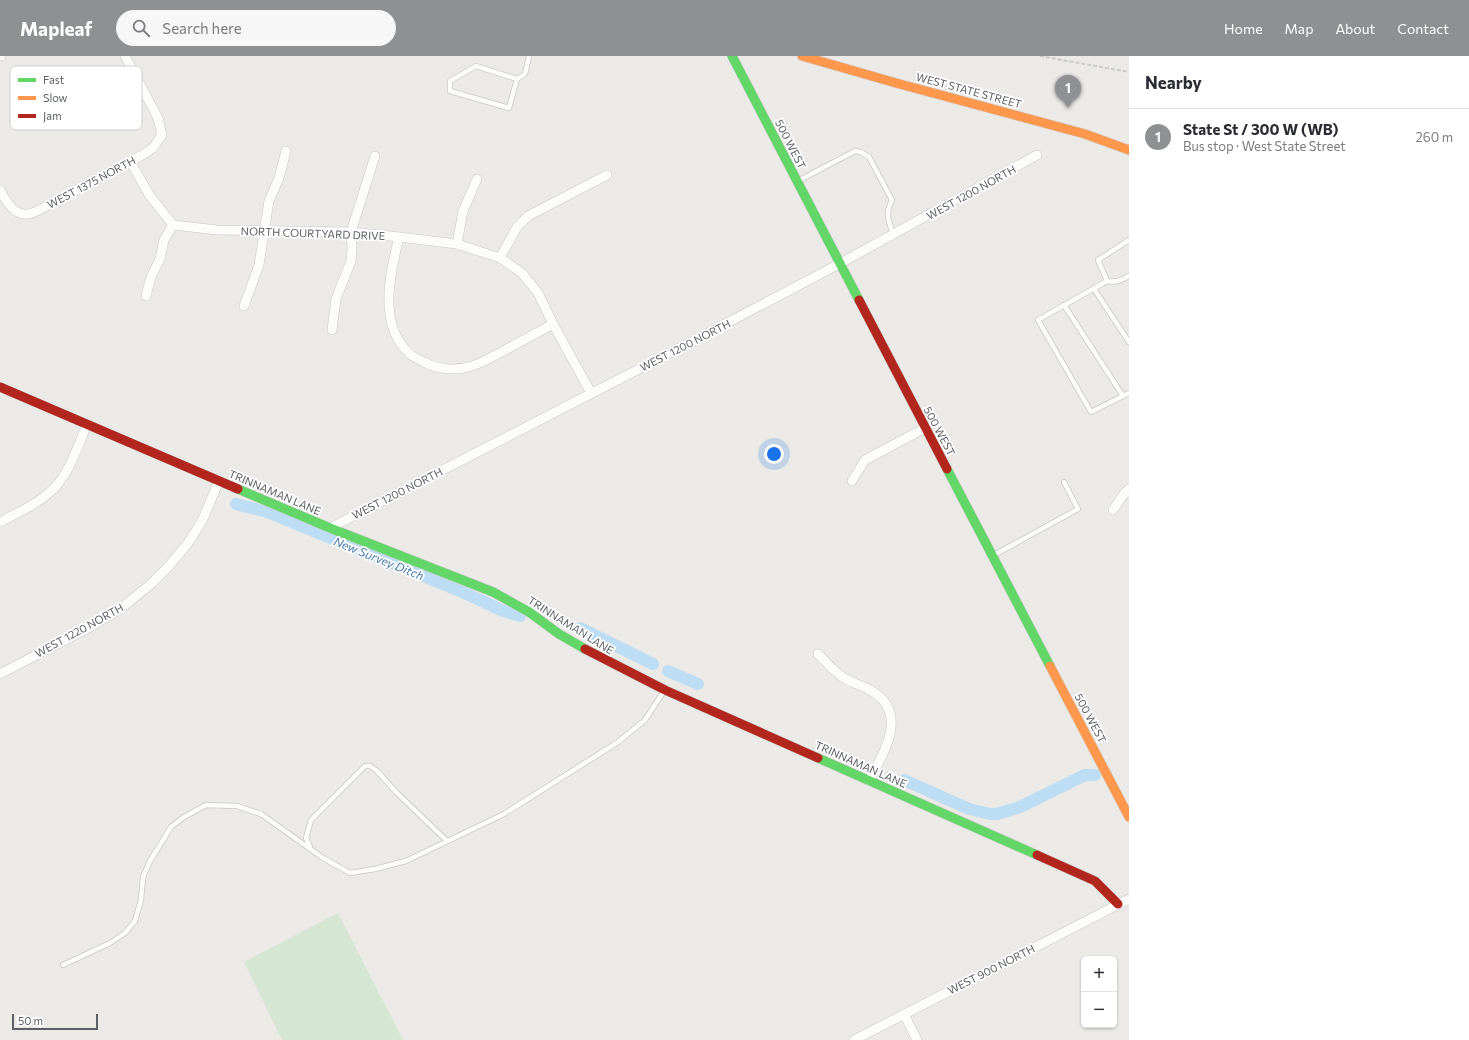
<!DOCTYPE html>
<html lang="en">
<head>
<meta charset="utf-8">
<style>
	body { margin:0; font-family:Commissioner,sans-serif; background:#f7f7f7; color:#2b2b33 }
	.controls { position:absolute; right:12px; bottom:12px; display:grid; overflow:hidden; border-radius:6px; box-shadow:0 1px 3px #0004 }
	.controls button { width:36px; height:36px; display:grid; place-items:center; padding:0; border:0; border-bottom:1px solid #e1e1e2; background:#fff; color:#2b2b33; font:20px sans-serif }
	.scale { position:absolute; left:12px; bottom:10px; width:86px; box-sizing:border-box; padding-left:4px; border:2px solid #5c5f63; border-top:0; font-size:11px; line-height:14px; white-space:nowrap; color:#5c5f63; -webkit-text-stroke:3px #fff; paint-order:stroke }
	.you { position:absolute; left:774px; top:398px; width:14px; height:14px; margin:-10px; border:3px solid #fff; border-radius:50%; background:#1a73e8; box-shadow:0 0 0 6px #1a73e833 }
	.badge { display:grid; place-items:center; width:26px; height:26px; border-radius:50%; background:#8e9091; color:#fff; font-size:13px; font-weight:700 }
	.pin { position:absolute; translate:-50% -33px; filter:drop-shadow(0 1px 2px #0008) }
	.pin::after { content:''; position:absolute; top:21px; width:14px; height:12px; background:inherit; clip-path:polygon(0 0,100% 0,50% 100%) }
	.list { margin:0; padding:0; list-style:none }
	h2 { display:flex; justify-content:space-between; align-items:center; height:52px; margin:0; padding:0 16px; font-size:17px }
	h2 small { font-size:13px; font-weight:400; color:#7c7c81 }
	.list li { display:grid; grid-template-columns:26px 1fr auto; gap:12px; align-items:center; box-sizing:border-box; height:56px; padding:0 16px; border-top:1px solid #e1e1e2 }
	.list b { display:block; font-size:15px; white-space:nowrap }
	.list p { margin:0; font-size:13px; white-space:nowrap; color:#7c7c81 }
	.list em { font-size:13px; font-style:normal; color:#7c7c81 }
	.icon { flex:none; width:22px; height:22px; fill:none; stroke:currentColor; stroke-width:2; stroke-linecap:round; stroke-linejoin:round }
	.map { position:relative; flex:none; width:1129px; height:984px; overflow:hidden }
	header { display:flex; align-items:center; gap:24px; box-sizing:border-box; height:56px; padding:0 20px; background:#8e9091; color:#fff }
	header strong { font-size:19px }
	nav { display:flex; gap:22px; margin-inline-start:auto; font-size:14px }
	.search { width:280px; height:36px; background:#f7f7f7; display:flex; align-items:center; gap:10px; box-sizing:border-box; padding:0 14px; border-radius:22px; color:#7c7c81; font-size:15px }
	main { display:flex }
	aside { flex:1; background:#fff }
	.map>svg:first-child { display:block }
</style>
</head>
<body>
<header>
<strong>Mapleaf</strong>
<div class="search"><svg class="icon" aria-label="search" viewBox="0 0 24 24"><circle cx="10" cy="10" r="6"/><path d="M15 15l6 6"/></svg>Search here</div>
<nav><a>Home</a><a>Map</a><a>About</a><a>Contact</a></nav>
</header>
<main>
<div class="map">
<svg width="1129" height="984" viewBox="0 0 1129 984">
	<rect width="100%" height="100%" fill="#ebeae6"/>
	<path fill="#d5e6d2" d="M 338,857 L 403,984 L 282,984 L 244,906 Z"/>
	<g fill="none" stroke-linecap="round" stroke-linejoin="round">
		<g stroke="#bcddf3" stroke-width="12">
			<path d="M 236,448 L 267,456 L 467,538 L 501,554 L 520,560"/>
			<path d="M 580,572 L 653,608"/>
			<path d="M 668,615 L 698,628"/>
			<path d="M 904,724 L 969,753 L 990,758 L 997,758 L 1020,751 L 1085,719 L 1095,719"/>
		</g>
		<defs>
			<g id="lane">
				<path d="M 517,23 L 476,10 L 450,25 L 450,35 L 509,52 L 517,23 L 525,18 L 529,0"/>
				<path d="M 798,125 L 855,95 L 861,96 L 869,101 L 892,144 C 885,158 888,163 893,178"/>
				<path d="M 1129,220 C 1122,224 1116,227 1107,225 L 1038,264 L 1091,356 L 1129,337"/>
				<path d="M 1107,225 L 1098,204 L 1129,184"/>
				<path d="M 1094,233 L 1129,286"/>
				<path d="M 1064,249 L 1123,340"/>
				<path d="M 994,499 L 1078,453 L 1064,426"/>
				<path d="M 310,791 L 306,782 L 311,764 L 365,710 L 370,710 L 376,714 L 397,737 L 447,785"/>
				<path d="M 63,909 L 110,887 L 125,877 L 135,865 L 141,844 L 143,821 L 150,805 L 171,771 L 184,761 L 206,749 L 237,750 L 261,758 L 323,802 L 350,817 L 375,813 L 406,805 L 504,758 L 618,686 L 645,664 L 664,635"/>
			</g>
			<g id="street">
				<path d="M 0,0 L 1,0"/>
				<path d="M 130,105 L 150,140 L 173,169"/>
				<path d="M 0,134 C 5,144 14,160 27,158 C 31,158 35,156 39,154 L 144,98 L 153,92 L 162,79 L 158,62 L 125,0"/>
				<path d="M 173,169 L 217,174 L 351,176 L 399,181 L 457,188 L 500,202 L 522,217 L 538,237 L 553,268 L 591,337"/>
				<path d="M 399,181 C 390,218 377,270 411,299 C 415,302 420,304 424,306 C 438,314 456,315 472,310 C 484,306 496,299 507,293 C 522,285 538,276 553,268"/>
				<path d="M 457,188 L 463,155 L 477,123"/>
				<path d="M 500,202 L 517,171 L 528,160 L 607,119"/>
				<path d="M 146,240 L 151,221 L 160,203 L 164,184 L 173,169"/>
				<path d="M 244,250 L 259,209 L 269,145 L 279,122 L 286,95"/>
				<path d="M 332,274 L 336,243 L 351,205 L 352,192 L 351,176 L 375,100"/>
				<path d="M 852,425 L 865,404 L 925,372"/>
				<path d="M 1113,454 L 1123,439 L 1129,433"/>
				<path d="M 0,466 C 17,457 36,449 50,436 C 69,420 77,391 87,369"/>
				<path d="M 330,472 L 672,296 L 839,208 L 1037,99"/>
				<path d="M 818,598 C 825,605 832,613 840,619 C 848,626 861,629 870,634 C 910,656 884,696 869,725"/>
				<path d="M 0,618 L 92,570 L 120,553 L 151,528 L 168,511 L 188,487 L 202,465 L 219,425"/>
				<path d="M 904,958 L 917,984"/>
				<path d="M 854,984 L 1129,843"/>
			</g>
			<g id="fast">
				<path d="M 732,0 L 859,244"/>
				<path d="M 947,413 L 1050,610"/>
				<path d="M 238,433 L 330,472 L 493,536 L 529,556 L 559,578 L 585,593"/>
				<path d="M 818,702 L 1037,799"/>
			</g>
			<g id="slow">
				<path d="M 802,0 L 896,27 L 1085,78 L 1129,94"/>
				<path d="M 1050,610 L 1129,761"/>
			</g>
			<g id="jam">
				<path d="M 859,244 L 947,413"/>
				<path d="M 0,331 L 238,433"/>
				<path d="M 585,593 L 665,634 L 818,702"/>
				<path d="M 1037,799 L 1095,825 L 1118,848"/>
			</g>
		</defs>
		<use href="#lane" stroke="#c8c8c8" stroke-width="6"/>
		<use href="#street" stroke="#c8c8c8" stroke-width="10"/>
		<use href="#fast" stroke="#c8c8c7" stroke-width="10"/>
		<use href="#slow" stroke="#c8c8c7" stroke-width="10"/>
		<use href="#jam" stroke="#c8c8c7" stroke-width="10"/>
		<path stroke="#c8ccca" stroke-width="2" stroke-dasharray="4 2" stroke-linecap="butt" d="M 1040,0 L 1129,16"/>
		<use href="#lane" stroke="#fcfcfb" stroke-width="4.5"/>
		<use href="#street" stroke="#fcfcfb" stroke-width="9"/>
		<use href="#fast" stroke="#63d668" stroke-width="9"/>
		<use href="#slow" stroke="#ff974d" stroke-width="9"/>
		<use href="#jam" stroke="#b3261e" stroke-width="9"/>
	</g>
	<g text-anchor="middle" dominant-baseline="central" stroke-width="3.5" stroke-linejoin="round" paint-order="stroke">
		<g font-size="11" fill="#5c5f63" stroke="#fff">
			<text transform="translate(969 34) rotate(15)">WEST STATE STREET</text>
			<text transform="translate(791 88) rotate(63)">500 WEST</text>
			<text transform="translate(91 126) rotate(-28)">WEST 1375 NORTH</text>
			<text transform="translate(971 136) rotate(-29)">WEST 1200 NORTH</text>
			<text transform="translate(313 177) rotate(2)">NORTH COURTYARD DRIVE</text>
			<text transform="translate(685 289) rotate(-27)">WEST 1200 NORTH</text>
			<text transform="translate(940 375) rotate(62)">500 WEST</text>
			<text transform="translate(275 436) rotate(23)">TRINNAMAN LANE</text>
			<text transform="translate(397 437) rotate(-27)">WEST 1200 NORTH</text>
			<text transform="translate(571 569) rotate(32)">TRINNAMAN LANE</text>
			<text transform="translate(79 574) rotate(-29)">WEST 1220 NORTH</text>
			<text transform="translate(1091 662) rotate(62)">500 WEST</text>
			<text transform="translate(861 708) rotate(24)">TRINNAMAN LANE</text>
			<text transform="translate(991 913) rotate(-27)">WEST 900 NORTH</text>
		</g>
		<g font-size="12" font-style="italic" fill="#4778a9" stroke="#fff">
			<text transform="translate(379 502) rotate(22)">New Survey Ditch</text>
		</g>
	</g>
	<rect x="10" y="10" width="132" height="64" rx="6" fill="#fff" stroke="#cecfd0" stroke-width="1"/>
	<rect x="18" y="22" width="18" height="4" fill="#63d668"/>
	<rect x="18" y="40" width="18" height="4" fill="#ff974d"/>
	<rect x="18" y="58" width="18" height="4" fill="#b3261e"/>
	<g font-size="11" fill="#5c5f63">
		<text x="43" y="28">Fast</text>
		<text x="43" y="46">Slow</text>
		<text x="43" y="64">Jam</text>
	</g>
</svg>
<div class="controls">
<button>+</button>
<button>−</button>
</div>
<div class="scale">50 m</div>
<div class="you"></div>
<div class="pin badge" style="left:1068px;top:52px">1</div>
</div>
<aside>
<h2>Nearby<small></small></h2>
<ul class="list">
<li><span class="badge">1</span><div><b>State St / 300 W (WB)</b><p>Bus stop · West State Street</p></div><em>260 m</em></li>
</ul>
</aside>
</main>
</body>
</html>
